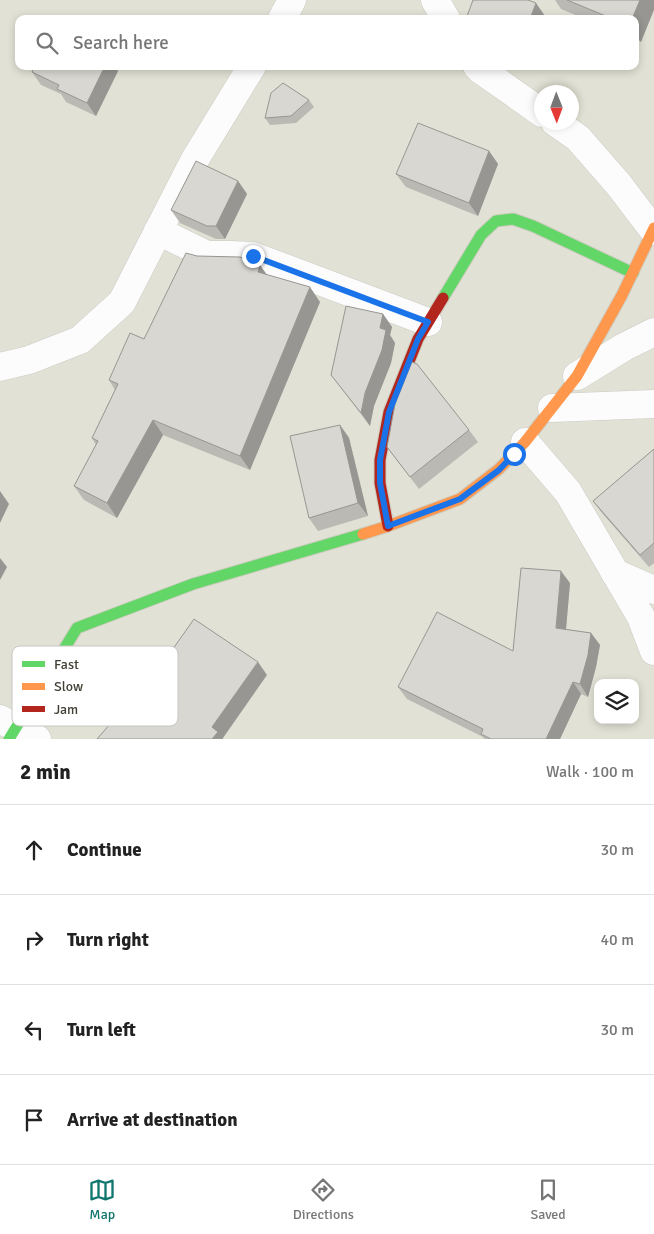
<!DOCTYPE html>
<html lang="en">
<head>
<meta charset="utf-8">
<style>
	body { margin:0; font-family:Signika,sans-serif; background:#f2f2f2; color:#222 }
	.controls { position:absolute; right:15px; bottom:15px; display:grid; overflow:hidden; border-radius:10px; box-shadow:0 2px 8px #0003 }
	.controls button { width:45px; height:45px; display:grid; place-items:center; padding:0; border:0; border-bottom:1px solid #e0e0e0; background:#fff; color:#222; font:25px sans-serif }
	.compass { position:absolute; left:534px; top:85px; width:45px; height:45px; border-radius:50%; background:#fff; box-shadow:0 2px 8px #0003; rotate:179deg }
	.stop { position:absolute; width:15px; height:15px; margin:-11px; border:4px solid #1a73e8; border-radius:50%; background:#fff }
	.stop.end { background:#1a73e8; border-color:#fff; box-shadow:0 1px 5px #0008 }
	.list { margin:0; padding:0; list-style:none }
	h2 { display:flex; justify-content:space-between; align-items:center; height:65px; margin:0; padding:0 20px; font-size:21px }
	h2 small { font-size:16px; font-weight:400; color:#767676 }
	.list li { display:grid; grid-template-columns:32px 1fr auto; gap:15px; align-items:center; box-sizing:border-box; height:90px; padding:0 20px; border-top:1px solid #e0e0e0 }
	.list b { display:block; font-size:19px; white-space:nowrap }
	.list em { font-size:16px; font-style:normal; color:#767676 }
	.icon { flex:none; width:28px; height:28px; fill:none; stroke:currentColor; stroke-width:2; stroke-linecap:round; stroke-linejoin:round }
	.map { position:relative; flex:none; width:654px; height:739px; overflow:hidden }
	.search { position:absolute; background:#fff; box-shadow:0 2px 8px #0003; left:15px; right:15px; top:15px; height:55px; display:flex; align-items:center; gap:12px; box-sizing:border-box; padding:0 18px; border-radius:10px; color:#767676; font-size:19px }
	.sheet { height:425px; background:#fff }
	nav { display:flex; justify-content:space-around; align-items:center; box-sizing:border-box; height:70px; border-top:1px solid #e0e0e0; background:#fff; font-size:14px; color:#767676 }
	nav a { display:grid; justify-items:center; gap:2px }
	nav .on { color:#0f766e }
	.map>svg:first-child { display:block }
</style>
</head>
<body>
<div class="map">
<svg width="654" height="739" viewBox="0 0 654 739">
	<rect width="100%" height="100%" fill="#eeeee8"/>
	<path fill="#e2e1d5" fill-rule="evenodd" d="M 0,0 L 654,0 L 654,739 L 0,739 ZM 19,19 L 635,19 L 635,66 L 19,66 ZM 542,92 L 572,92 L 572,122 L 542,122 ZM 598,683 L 635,683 L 635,720 L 598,720 Z"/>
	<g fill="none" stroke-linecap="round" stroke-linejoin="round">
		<defs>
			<g id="street">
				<path d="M 435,0 L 446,19"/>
				<path d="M 282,19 L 292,0"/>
				<path d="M 477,66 L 481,70 L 542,113"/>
				<path d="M 555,122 L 578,138 L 619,185 L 654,231"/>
				<path d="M 158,231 L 207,255 L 230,255 L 253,256 L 428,322"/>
				<path d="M 0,367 L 29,360 L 80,340 L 122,302 L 194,161 L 252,66"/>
				<path d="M 577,376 L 624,347 L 654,332"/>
				<path d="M 552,408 L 654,404"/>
				<path d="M 525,442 L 568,492 L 641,617 L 654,651"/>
				<path d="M 615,573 L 654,590"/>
				<path d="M 0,719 L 37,739"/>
			</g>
			<g id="fast">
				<path d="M 443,298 L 481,235 L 496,221 L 513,219 L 533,226 L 633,273"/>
				<path d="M 9,739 L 77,628 L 193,584 L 363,534"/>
			</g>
			<path id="slow" d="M 363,534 L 388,526 L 460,499 L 499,469 L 525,442 L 577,376 L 622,295 L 654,228"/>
			<path id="jam" d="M 388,526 L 380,483 L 380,460 L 389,412 L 418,339 L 443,298"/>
		</defs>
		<use href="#street" stroke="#cccbc5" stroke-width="29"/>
		<use href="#fast" stroke="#cdccbf" stroke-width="13"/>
		<use href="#slow" stroke="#cdccbf" stroke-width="13"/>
		<use href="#jam" stroke="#cdccbf" stroke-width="13"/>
		<use href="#street" stroke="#fcfcfc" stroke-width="28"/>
		<use href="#fast" stroke="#63d668" stroke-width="11"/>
		<use href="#slow" stroke="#ff974d" stroke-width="11"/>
		<use href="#jam" stroke="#b3261e" stroke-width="11"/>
	</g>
	<g fill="#bab9b4">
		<path d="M 555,0 L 654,0 L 641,42 L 635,39 L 635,19 L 585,19 L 561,9 Z"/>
		<path d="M 34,66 L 114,66 L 118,71 L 96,116 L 66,102 L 61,94 L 41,85 L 32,72 Z"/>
		<path d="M 309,100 L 314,107 L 296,123 L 270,125 L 265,118 Z"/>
		<path d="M 489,151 L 498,164 L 478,216 L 406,187 L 396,174 Z"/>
		<path d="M 238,181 L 247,194 L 225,239 L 216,239 L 180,223 L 171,210 Z"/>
		<path d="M 197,256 L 267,275 L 320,302 L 250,470 L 163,435 L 117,518 L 84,500 L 74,486 L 96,445 L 92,438 L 115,390 L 109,380 L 144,339 Z"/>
		<path d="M 383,314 L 392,327 L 390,335 L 395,343 L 391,363 L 374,406 L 370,426 L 331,375 Z"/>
		<path d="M 340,425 L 349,438 L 368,516 L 318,531 L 309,518 Z"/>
		<path d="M 469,430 L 478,442 L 419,489 L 387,447 Z"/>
		<path d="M 654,449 L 654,563 L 649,567 L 602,513 L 593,501 Z"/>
		<path d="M 570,583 L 566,629 L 591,633 L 600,645 L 596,667 L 588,697 L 581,694 L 560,739 L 484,739 L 483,737 L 407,699 L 398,687 L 513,651 Z"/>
	</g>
	<g fill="#979692">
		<path d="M 640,0 L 654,0 L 654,10 L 641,42 L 635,34 L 635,19 L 632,19 Z"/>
		<path d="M 536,3 L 545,16 L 544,19 L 530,19 Z"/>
		<path d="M 105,66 L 114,66 L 118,71 L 96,116 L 87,103 Z"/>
		<path d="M 489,151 L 498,164 L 478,216 L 469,203 Z"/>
		<path d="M 238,181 L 247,194 L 225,239 L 216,226 Z"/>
		<path d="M 260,265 L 270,279 L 258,272 Z"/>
		<path d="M 310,287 L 320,302 L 250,470 L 240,456 Z"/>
		<path d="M 383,314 L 392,327 L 390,335 L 395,343 L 391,363 L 374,406 L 370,426 L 361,413 Z"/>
		<path d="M 153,420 L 163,435 L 117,518 L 107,503 Z"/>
		<path d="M 340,425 L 349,438 L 368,516 L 358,503 Z"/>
		<path d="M 0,491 L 9,504 L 0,523 Z"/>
		<path d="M 0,558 L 7,567 L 0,580 Z"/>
		<path d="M 561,571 L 570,583 L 565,640 L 556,628 Z"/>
		<path d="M 591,633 L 600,645 L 596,667 L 588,697 L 580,684 Z"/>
		<path d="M 258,662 L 267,675 L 223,738 L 223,739 L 212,739 L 212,727 Z"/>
		<path d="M 573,682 L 581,694 L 560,739 L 546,739 Z"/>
	</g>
	<g fill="#d8d7d1" stroke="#979692">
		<path d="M 473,0 L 528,0 L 536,3 L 530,19 L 466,19 Z"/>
		<path d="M 567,0 L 640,0 L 632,19 L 613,19 Z"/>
		<path d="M 34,66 L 105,66 L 87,103 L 57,89 L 59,85 L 32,72 Z"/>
		<path d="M 283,83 L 309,100 L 291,116 L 265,118 L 271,93 Z"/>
		<path d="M 418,123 L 489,151 L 469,203 L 396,174 Z"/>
		<path d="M 196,161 L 238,181 L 216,226 L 207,226 L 171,210 Z"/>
		<path d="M 186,253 L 197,256 L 240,257 L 260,265 L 258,272 L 310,287 L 240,456 L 153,420 L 107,503 L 74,486 L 98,441 L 92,438 L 118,384 L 109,380 L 130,333 L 144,339 Z"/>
		<path d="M 346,306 L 383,314 L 380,328 L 386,330 L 382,350 L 365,393 L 361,413 L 331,375 Z"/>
		<path d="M 412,362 L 417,364 L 469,430 L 410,477 L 387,447 L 395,404 Z"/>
		<path d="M 340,425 L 358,503 L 309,518 L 290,436 Z"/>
		<path d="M 654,449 L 654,543 L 640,555 L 593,501 Z"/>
		<path d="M 521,568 L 561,571 L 556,628 L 591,633 L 588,655 L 580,684 L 573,682 L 546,739 L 491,739 L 481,734 L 483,729 L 398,687 L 437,612 L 513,651 Z"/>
		<path d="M 194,619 L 258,662 L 212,727 L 218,732 L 212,739 L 97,739 L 163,663 Z"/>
	</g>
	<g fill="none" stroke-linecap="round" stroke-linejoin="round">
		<path stroke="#1a73e8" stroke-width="6" d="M 253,256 L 428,322 L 418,339 L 389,412 L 380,460 L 380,483 L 388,526 L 460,499 L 499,470 L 514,454"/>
	</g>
	<rect x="12" y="646" width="166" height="80" rx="8" fill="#fff" stroke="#c7c6c2" stroke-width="1"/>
	<rect x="22" y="661" width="23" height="6" fill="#63d668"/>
	<rect x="22" y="683" width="23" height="7" fill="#ff974d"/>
	<rect x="22" y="706" width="23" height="6" fill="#b3261e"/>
	<g font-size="14" fill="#434135">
		<text x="54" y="669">Fast</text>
		<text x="54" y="691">Slow</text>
		<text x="54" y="714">Jam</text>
	</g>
</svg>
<div class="controls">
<button><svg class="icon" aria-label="layers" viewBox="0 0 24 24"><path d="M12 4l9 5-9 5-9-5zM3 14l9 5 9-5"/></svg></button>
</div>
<svg class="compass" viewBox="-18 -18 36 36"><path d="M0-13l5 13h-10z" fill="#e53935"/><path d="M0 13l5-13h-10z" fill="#767676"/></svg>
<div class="stop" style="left:514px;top:454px"></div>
<div class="stop end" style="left:253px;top:256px"></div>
<div class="search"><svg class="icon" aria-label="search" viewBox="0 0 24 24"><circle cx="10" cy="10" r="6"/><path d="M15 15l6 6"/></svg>Search here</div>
</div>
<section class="sheet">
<h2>2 min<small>Walk · 100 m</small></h2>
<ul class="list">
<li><svg class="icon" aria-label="ahead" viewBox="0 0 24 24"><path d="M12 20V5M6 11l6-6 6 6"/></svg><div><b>Continue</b></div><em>30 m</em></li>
<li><svg class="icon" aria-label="right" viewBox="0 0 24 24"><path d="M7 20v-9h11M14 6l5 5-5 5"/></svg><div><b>Turn right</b></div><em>40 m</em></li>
<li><svg class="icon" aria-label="left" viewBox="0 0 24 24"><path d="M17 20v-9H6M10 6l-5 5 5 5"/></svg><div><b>Turn left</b></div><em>30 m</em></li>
<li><svg class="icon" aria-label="arrive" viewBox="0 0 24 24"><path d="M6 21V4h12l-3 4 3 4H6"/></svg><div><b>Arrive at destination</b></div></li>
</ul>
</section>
<nav>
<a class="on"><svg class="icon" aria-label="map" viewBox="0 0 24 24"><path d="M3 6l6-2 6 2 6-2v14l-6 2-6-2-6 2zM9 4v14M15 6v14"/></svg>Map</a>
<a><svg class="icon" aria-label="directions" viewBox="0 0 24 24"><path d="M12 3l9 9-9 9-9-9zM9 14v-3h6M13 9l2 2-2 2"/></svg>Directions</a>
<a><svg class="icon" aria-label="saved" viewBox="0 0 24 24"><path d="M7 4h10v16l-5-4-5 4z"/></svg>Saved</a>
</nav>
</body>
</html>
